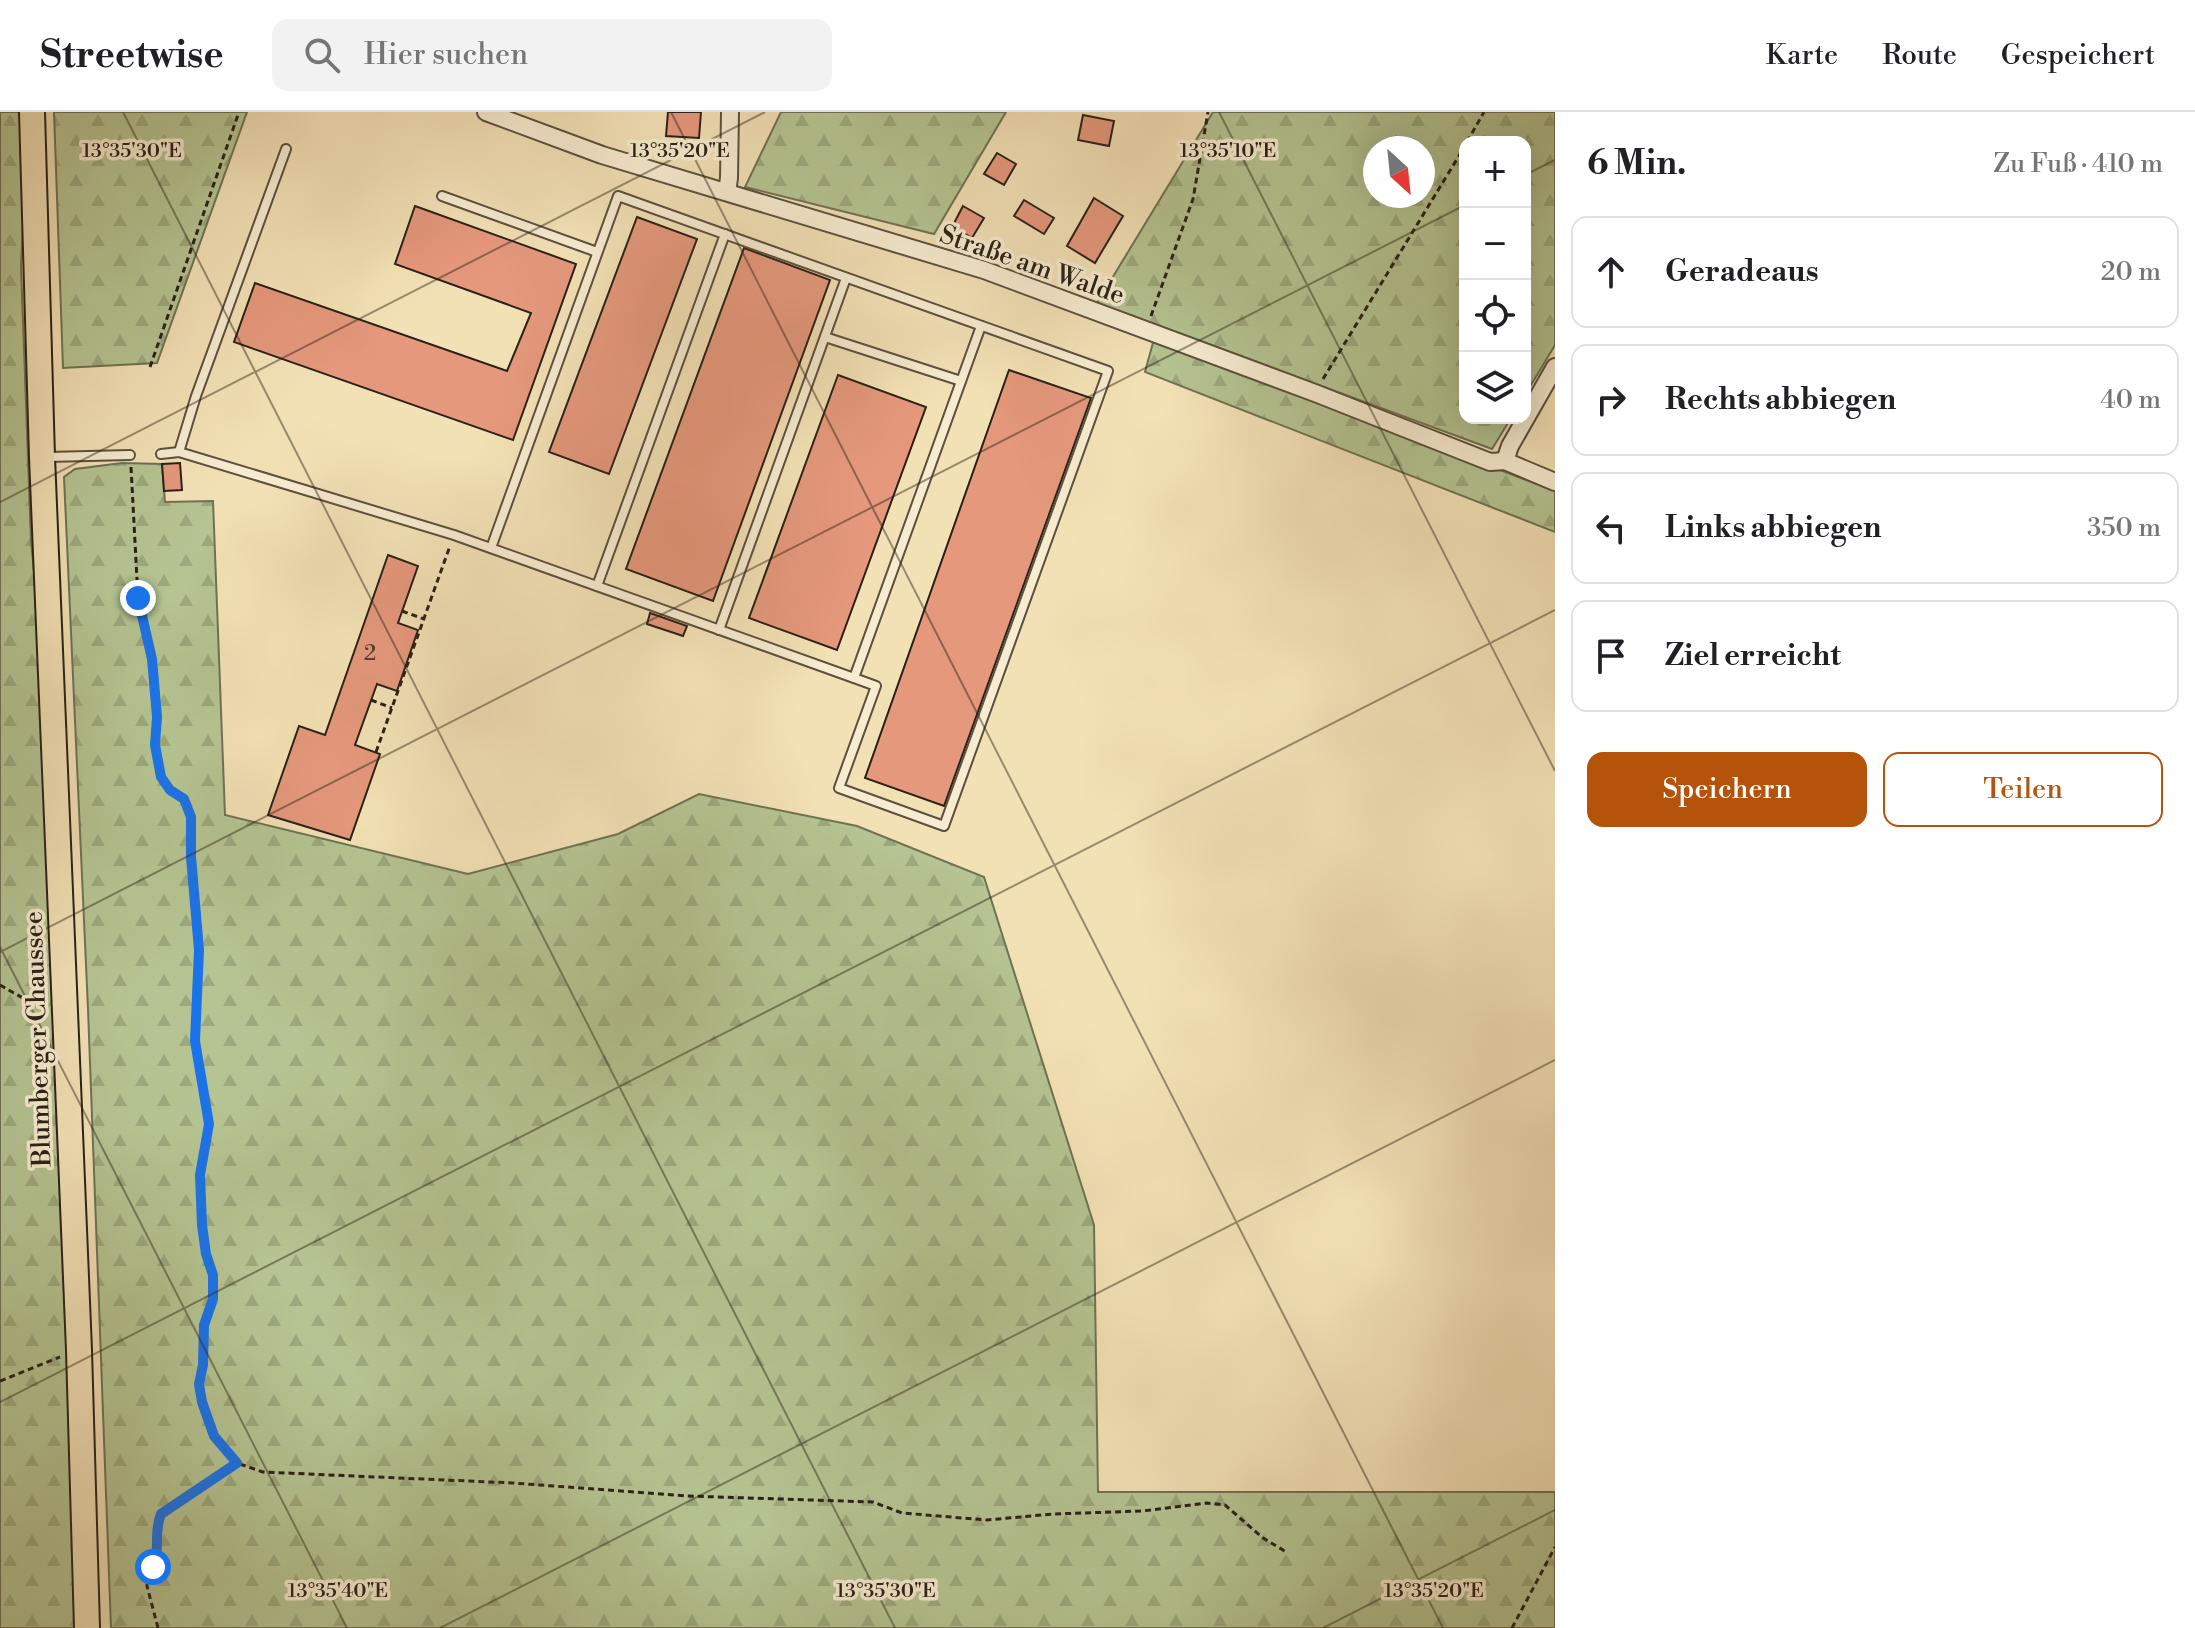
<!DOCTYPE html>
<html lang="de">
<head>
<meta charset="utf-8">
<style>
	body { margin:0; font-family:"Libre Bodoni",serif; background:#f2f2f2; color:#202124 }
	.controls { position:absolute; right:24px; top:24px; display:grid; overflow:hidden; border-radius:16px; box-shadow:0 8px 32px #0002 }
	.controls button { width:72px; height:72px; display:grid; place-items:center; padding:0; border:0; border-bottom:2px solid #e0e0e0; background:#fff; color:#202124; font:40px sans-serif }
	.compass { position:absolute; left:1363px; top:24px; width:72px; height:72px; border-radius:50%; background:#fff; box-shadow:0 8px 32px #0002; rotate:153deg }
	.stop { position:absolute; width:24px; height:24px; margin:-18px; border:6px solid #1a73e8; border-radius:50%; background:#fff }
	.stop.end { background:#1a73e8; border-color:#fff; box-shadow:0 2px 8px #0008 }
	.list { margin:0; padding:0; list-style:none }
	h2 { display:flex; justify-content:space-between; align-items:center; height:104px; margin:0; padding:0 32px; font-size:34px }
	h2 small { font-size:26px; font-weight:400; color:#757577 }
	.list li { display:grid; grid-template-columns:52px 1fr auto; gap:24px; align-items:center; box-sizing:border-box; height:112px; margin:0 16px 16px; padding:0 16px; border:2px solid #e0e0e0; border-radius:16px }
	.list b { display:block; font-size:30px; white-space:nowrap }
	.list em { font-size:26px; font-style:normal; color:#757577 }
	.actions { display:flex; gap:16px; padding:24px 32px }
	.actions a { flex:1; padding:18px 0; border:2px solid #b45309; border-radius:16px; text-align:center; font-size:28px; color:#b45309 }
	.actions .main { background:#b45309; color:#fff }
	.icon { flex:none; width:44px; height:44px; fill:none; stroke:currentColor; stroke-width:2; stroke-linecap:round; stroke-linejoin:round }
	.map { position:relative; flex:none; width:1555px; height:1516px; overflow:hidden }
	header { display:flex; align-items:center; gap:48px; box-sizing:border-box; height:112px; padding:0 40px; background:#fff; border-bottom:2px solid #e0e0e0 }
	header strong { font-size:38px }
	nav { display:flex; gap:44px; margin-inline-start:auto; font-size:28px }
	.search { width:560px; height:72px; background:#f2f2f2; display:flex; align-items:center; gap:20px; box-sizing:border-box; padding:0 28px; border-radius:16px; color:#757577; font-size:30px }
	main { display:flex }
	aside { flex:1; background:#fff }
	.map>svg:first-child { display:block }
</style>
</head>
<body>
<header>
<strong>Streetwise</strong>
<div class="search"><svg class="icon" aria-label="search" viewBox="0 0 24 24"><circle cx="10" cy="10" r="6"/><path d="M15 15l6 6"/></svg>Hier suchen</div>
<nav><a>Karte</a><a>Route</a><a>Gespeichert</a></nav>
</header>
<main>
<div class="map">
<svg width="1555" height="1516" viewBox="0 0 1555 1516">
	<defs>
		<pattern id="forest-firs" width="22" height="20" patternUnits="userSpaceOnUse" patternTransform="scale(2)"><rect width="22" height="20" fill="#b5c492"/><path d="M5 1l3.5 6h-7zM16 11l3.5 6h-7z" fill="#9ca87d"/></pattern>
	</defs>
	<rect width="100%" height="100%" fill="#f3e1b6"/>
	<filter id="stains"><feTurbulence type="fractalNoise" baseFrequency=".0025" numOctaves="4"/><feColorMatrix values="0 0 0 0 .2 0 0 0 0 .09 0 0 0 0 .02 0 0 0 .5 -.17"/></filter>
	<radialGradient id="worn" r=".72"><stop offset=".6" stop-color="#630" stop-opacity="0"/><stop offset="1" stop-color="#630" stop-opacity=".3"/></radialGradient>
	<g fill="url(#forest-firs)" stroke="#6f7254" stroke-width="2" fill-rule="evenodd">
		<path d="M 0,0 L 20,0 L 24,91 L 21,154 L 31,429 L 43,553 L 73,1370 L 75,1516 L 0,1516 Z"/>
		<path d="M 54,0 L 247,0 L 157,251 L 63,256 Z"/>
		<path d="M 781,0 L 1006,0 L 934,122 L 745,75 Z"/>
		<path d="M 1213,0 L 1555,0 L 1555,233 L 1525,283 L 1525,30 L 1465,30 L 1465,306 L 1511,306 L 1492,337 L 1097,191 ZM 1375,36 L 1423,36 L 1423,84 L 1375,84 Z"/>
		<path d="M 1154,227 L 1555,379 L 1555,420 L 1145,260 Z"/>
		<path d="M 122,351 L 162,352 L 165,390 L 213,389 L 225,703 L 468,762 L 618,722 L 699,682 L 857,714 L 984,765 L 1094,1113 L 1098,1380 L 1555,1380 L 1555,1516 L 111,1516 L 88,897 L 64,365 L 75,357 Z"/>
	</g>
	<g fill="#e5987c" stroke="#292117" stroke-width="2">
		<path d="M 668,0 L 701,0 L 699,26 L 666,24 Z"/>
		<path d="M 1083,3 L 1114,9 L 1109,34 L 1078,28 Z"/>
		<path d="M 997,41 L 1016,52 L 1004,73 L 984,62 Z"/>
		<path d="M 1094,86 L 1123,104 L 1095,151 L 1067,134 Z"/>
		<path d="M 1024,88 L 1054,106 L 1044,122 L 1014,104 Z"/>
		<path d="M 415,94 L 576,152 L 513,328 L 234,230 L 255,171 L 507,259 L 531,201 L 395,152 Z"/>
		<path d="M 963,94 L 984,106 L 972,126 L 952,115 Z"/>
		<path d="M 637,105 L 697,127 L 609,362 L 549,340 Z"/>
		<path d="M 744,136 L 830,168 L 713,489 L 626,457 Z"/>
		<path d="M 1009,258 L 1091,286 L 944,694 L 865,666 Z"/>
		<path d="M 838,263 L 926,295 L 837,538 L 749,506 Z"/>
		<path d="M 180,351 L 182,378 L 164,379 L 162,352 Z"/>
		<path d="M 388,443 L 418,454 L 398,511 L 418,518 L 397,579 L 377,572 L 355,633 L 380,642 L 350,728 L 268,703 L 299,614 L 325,623 Z"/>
		<path d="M 650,501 L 687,514 L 683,524 L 647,512 Z"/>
	</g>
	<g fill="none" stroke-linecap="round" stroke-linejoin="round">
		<defs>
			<g id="service">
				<path d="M 442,84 L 597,140"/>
				<path d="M 825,225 L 961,269"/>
				<path d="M 179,340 L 196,284 L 286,37"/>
				<path d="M 161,342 L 179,340 L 454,423 L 854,566 L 981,214"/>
				<path d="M 47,345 L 130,343"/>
				<path d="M 491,436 L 618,84 L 1108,259 L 944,714 L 839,676 L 876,574 L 854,566"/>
				<path d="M 597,474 L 725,122"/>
				<path d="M 719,518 L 846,166"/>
			</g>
			<g id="minor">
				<path d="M 486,0 L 602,43 L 984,158 L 1315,281 L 1490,350 L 1505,349 L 1555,370"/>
				<path d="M 727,80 L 729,66 L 730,0"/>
				<path d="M 1505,349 L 1510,334 L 1555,255"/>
			</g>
			<path id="primary" d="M 32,0 L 42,345 L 79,1238 L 87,1516"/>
		</defs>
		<use href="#service" stroke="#5c513f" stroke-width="12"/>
		<use href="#minor" stroke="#5c513f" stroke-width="20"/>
		<use href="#primary" stroke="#292117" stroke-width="28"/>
		<g stroke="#292117" stroke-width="3" stroke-dasharray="6 4" stroke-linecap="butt">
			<path d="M 1467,30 L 1484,0"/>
			<path d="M 1151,204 L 1193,87 L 1208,0"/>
			<path d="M 150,255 L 239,0"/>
			<path d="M 1323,267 L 1465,34"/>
			<path d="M 131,355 L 138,486 L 152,547 L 157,605 L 155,633 L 161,665 L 170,678 L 184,687 L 191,705 L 191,745 L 199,838 L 195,929 L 209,1012 L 200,1063 L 202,1113 L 206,1142 L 213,1163 L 213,1187 L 204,1213 L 203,1253 L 199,1272 L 202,1290 L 214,1324 L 237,1351 L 263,1360 L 513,1371 L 687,1384 L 873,1390 L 902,1401 L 987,1408 L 1053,1402 L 1142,1399 L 1207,1391 L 1225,1393 L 1263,1426 L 1288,1441"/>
			<path d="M 402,499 L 424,507"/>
			<path d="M 371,588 L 392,596"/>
			<path d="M 376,640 L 450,434"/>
			<path d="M 0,873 L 28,889 L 45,888"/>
			<path d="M 0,1269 L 60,1245"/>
			<path d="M 158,1516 L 147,1474 L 147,1463 L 159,1441 L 157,1411 L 161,1402 L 237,1351"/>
			<path d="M 1512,1516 L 1555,1435"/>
		</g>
		<use href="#service" stroke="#f7ecd0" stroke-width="8"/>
		<use href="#minor" stroke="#f7ecd0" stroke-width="16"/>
		<use href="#primary" stroke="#f3e1b6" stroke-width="24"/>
	</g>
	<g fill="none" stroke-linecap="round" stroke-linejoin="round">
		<path stroke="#1a73e8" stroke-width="10" d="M 138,486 L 152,547 L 157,605 L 155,633 L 161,665 L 170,678 L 184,687 L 191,705 L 191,745 L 199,838 L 195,929 L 209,1012 L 200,1063 L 202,1113 L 206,1142 L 213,1163 L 213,1187 L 204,1213 L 203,1253 L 199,1272 L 202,1290 L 214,1324 L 237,1351 L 161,1402 C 153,1421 161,1436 153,1455"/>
	</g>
	<path fill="none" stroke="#292117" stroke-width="2" stroke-opacity="0.45" d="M 123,0 L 895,1516M 671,0 L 1443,1516M 1219,0 L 1555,659M 1525,63 L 1555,48M 0,390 L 765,0M 0,835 L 347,1516M 0,840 L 1465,93M 0,1290 L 1555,498M 440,1516 L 1555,948M 1323,1516 L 1555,1398"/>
	<g text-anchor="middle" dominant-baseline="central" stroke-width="7" stroke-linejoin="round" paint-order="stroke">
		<g font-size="22" fill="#583f30">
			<text x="370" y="541">2</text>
		</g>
		<g font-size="26" fill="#292117" stroke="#f7ecd0">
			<text transform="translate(1032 153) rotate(19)">Straße am Walde</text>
			<text transform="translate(38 927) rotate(-92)">Blumberger Chaussee</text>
		</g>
	</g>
	<g font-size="20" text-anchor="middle" fill="#292117" stroke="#f7ecd0" stroke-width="7" stroke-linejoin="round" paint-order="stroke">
		<text x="132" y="45">13°35'30"E</text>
		<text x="680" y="45">13°35'20"E</text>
		<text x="1228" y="45">13°35'10"E</text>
		<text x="338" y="1485">13°35'40"E</text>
		<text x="886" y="1485">13°35'30"E</text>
		<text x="1434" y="1485">13°35'20"E</text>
	</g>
	<rect width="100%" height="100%" filter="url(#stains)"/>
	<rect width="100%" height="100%" fill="url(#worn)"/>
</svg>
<div class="controls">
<button>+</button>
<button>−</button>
<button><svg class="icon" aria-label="locate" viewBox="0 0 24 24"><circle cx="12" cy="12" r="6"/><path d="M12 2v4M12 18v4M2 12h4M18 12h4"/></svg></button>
<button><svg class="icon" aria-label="layers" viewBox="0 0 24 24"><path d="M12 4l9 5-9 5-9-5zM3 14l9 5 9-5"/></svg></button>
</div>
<svg class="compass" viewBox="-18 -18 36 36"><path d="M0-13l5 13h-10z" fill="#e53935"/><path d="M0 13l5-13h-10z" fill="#757577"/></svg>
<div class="stop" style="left:153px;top:1455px"></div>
<div class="stop end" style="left:138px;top:486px"></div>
</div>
<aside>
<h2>6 Min.<small>Zu Fuß · 410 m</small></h2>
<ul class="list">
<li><svg class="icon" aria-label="ahead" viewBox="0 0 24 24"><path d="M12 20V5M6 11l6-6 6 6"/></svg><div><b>Geradeaus</b></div><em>20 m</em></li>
<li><svg class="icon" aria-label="right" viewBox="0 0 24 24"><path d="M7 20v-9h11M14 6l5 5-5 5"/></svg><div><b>Rechts abbiegen</b></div><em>40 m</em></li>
<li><svg class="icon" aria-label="left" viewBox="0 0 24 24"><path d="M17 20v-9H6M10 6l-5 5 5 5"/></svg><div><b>Links abbiegen</b></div><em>350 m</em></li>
<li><svg class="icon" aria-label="arrive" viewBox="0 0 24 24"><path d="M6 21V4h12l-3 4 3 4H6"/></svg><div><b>Ziel erreicht</b></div></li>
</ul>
<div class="actions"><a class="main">Speichern</a><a>Teilen</a></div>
</aside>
</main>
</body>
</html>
